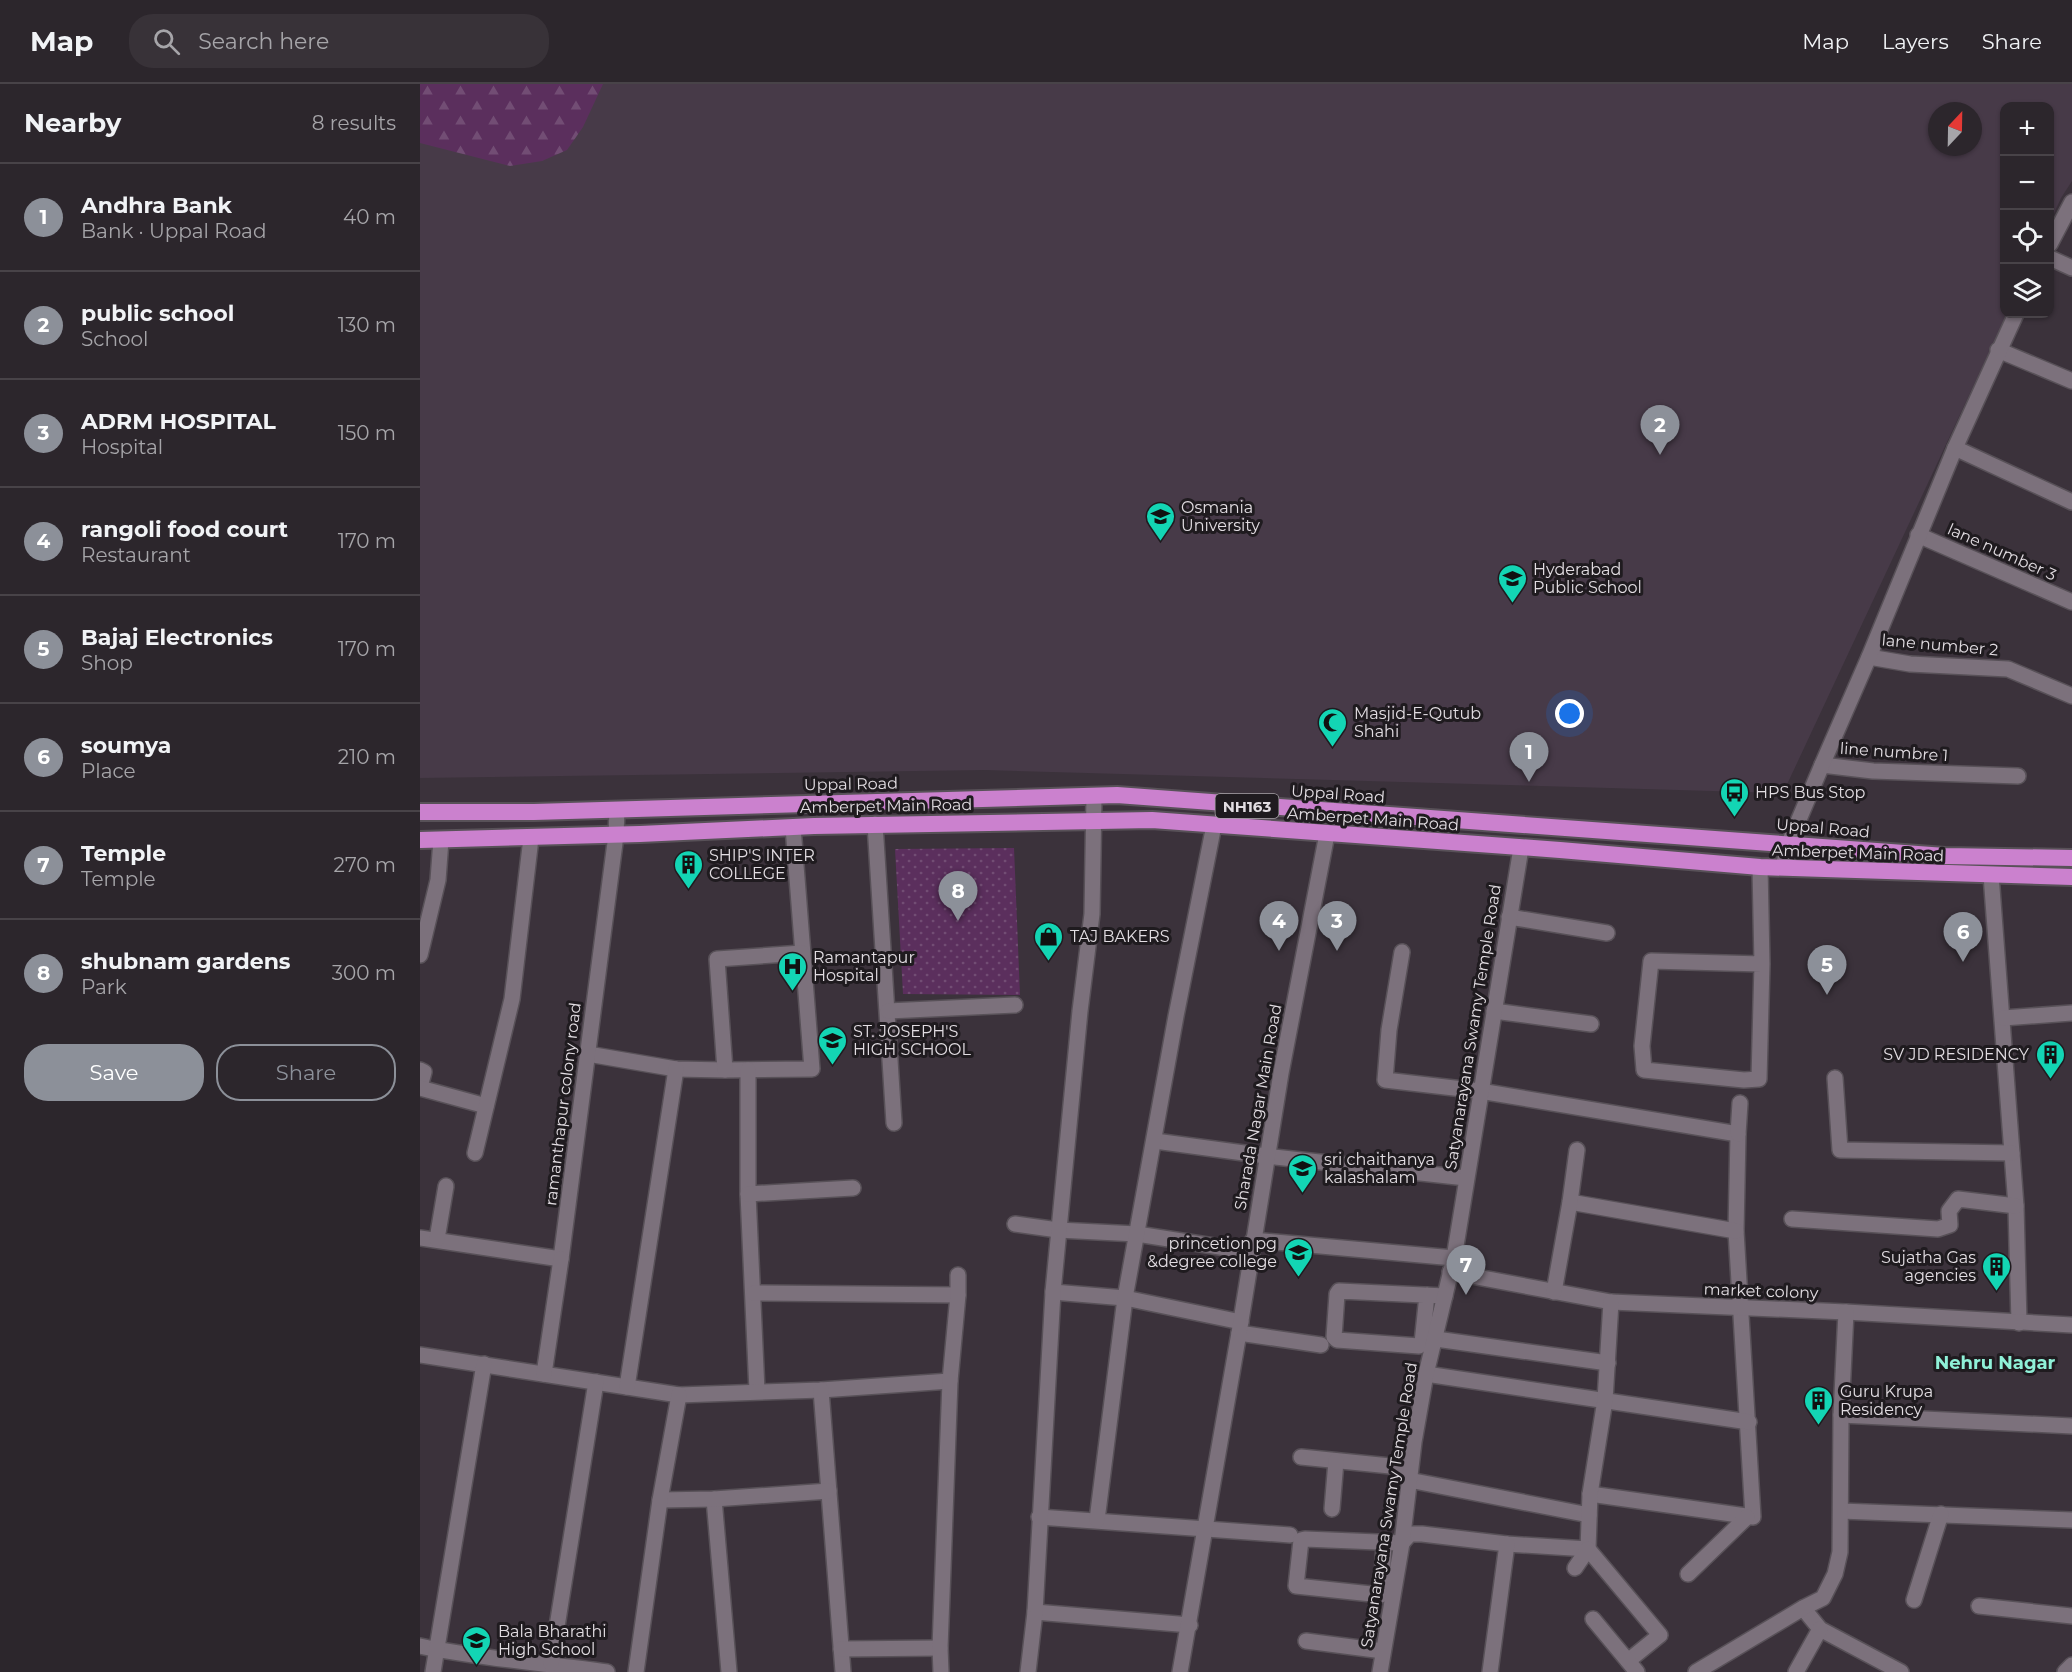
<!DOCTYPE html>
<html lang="en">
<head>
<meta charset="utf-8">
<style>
	body { margin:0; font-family:Montserrat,sans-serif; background:#383238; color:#f1f3f6 }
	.controls { position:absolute; right:18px; top:18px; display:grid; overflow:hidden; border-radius:12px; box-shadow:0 2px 4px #0004 }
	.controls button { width:54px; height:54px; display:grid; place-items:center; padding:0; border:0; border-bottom:2px solid #484348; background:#2c262c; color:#f1f3f6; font:30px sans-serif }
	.compass { position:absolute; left:1508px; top:18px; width:54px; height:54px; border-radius:50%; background:#2c262c; box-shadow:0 2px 4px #0004; rotate:22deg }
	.you { position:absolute; left:1150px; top:630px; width:21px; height:21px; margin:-15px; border:4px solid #fff; border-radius:50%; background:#1a73e8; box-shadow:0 0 0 9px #1a73e833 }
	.badge { display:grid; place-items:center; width:39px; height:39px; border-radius:50%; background:#8c9099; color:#fff; font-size:20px; font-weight:700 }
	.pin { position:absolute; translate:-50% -50px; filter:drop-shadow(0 2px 3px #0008) }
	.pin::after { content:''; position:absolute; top:32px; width:21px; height:18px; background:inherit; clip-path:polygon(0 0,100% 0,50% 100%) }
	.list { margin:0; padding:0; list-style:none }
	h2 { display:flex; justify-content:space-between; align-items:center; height:78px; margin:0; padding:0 24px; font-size:26px }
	h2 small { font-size:20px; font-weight:400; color:#a6a5a9 }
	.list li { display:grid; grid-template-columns:39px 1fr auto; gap:18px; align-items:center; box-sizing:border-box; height:108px; padding:0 24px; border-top:2px solid #484348 }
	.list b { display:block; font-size:22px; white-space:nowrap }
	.list p { margin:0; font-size:20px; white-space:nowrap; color:#a6a5a9 }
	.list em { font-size:20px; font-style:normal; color:#a6a5a9 }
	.actions { display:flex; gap:12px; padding:18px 24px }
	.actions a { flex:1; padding:14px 0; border:2px solid #8c9099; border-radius:24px; text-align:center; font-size:21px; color:#8c9099 }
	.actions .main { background:#8c9099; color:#fff }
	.icon { flex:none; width:33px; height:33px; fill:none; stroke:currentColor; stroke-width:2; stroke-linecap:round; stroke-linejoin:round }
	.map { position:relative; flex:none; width:1652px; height:1588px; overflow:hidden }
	header { display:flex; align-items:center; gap:36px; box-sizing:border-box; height:84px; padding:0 30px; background:#2c262c; border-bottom:2px solid #484348 }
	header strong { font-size:28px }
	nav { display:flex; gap:33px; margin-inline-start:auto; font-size:21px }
	.search { width:420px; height:54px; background:#383238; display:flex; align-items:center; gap:15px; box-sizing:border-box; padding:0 21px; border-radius:24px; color:#a6a5a9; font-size:22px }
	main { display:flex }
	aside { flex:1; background:#2c262c }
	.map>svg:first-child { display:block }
</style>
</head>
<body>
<header>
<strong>Map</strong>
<div class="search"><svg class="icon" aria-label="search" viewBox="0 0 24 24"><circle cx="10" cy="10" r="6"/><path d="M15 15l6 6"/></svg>Search here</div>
<nav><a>Map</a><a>Layers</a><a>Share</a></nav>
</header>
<main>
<aside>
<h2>Nearby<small>8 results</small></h2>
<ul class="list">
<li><span class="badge">1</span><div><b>Andhra Bank</b><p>Bank · Uppal Road</p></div><em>40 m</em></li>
<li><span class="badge">2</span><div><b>public school</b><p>School</p></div><em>130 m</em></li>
<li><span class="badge">3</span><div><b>ADRM HOSPITAL</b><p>Hospital</p></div><em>150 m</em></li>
<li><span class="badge">4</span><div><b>rangoli food court</b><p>Restaurant</p></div><em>170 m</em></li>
<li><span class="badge">5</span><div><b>Bajaj Electronics</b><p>Shop</p></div><em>170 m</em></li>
<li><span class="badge">6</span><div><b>soumya</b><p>Place</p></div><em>210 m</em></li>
<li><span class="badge">7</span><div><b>Temple</b><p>Temple</p></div><em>270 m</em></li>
<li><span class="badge">8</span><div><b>shubnam gardens</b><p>Park</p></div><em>300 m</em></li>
</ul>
<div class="actions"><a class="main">Save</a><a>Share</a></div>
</aside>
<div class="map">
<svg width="1652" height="1588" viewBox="0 0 1652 1588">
	<defs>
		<pattern id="forest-firs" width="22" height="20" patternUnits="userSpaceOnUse" patternTransform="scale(1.5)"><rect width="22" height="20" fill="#5b2f5d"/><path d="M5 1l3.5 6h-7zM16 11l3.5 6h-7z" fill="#724d74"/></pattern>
		<pattern id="garden-dots" width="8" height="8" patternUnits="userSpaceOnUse" patternTransform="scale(1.5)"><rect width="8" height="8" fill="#5b2f5d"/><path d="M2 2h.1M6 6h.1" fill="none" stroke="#724d74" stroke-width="1.8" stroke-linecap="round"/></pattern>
	</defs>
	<rect width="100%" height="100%" fill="#3b323b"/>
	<path fill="#473a48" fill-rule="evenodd" d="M 0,0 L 1652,0 L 1652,97 L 1641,114 L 1630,138 L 1630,22 L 1584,22 L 1584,230 L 1587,230 L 1363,709 L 565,686 L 0,694 ZM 1517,27 L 1553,27 L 1553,63 L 1517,63 Z"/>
	<path fill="url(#forest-firs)" d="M 0,0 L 183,0 L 163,43 L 147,66 L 122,77 L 90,82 L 0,59 Z"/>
	<path fill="url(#garden-dots)" d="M 594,764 L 600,911 L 483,910 L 475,765 Z"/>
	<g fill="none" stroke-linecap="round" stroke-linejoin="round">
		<defs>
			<g id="minor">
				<path d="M 1630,160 L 1652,118"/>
				<path d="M 1630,174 L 1652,184"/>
				<path d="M 1578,266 L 1652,297"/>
				<path d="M 1535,364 L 1652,418"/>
				<path d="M 1498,451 L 1652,518"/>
				<path d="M 1449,573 L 1490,580 L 1588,585 L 1652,612"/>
				<path d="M 1402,681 L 1453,687 L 1598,692"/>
				<path d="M 455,740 L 474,1039"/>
				<path d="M 1340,783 L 1342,880 L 1339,995 L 1324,996 L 1224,986 L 1222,962 L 1231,877 L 1342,880"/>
				<path d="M 1363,783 L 1369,759 L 1402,681 L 1449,573 L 1535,364 L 1596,230"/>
				<path d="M 1571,791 L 1596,1122 L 1599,1239"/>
				<path d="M 1089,833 L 1187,849"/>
				<path d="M 982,868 L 969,946 L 965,996 L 1060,1007 L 1318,1050 L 1316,1147 L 1333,1433 L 1170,1410"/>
				<path d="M 0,871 L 18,796 L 21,756"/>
				<path d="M 468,927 L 595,921"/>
				<path d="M 1074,927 L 1171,940"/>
				<path d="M 1583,934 L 1652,929"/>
				<path d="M 168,970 L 256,985 L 305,986 L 392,985 L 373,743"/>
				<path d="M 0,986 L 4,988 L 0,1003"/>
				<path d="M 305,986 L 297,875 L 382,869"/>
				<path d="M 328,986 L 328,1110 L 337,1307"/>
				<path d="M 1415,994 L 1420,1066 L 1592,1069"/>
				<path d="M 0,1004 L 66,1022"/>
				<path d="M 1318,1050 L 1320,1019"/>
				<path d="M 735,1057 L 846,1072 L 1046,1094"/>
				<path d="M 55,1069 L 92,915 L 111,754"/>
				<path d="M 328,1110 L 433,1104"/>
				<path d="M 1150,1118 L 1316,1147"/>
				<path d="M 1372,1135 L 1518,1145 L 1530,1141 L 1529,1127 L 1538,1115 L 1596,1122"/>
				<path d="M 595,1140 L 638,1146 L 717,1150 L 832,1168"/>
				<path d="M 0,1154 L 141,1175 L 196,751 L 197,726"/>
				<path d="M 17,1155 L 26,1102"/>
				<path d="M 833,1156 L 1034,1174"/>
				<path d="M 1030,1188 L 1191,1218 L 1426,1228 L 1652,1241"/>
				<path d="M 633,1208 L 705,1214 L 821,1238"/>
				<path d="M 1134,1208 L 1150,1118 L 1157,1066"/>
				<path d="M 334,1209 L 538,1211"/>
				<path d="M 1007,1211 L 1002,1259 L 999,1262 L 917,1256 L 914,1253 L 917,1210 L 919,1207 L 1025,1212"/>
				<path d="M 819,1249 L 901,1261"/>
				<path d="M 1016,1255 L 1188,1279"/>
				<path d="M 0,1271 L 259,1311 L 401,1306 L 530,1297"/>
				<path d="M 124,1290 L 141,1175"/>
				<path d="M 1006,1290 L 1329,1338"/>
				<path d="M 207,1303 L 256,985"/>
				<path d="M 401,1306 L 423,1588"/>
				<path d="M 1421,1331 L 1652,1342"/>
				<path d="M 881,1373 L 990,1384"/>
				<path d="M 989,1396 L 1169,1431"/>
				<path d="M 294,1415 L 309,1588"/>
				<path d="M 240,1416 L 294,1415 L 409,1407"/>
				<path d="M 912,1425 L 916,1377"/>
				<path d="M 1421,1427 L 1652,1436"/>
				<path d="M 619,1433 L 870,1451"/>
				<path d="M 677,1436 L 705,1214 L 756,932 L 794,741"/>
				<path d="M 964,1460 L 961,1511 L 876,1502 L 881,1456 L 885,1455 L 982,1459 L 990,1450 L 1002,1450 L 1087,1460 L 1168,1465 L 1170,1410 L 1185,1316 L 1191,1218"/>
				<path d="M 1155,1484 L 1168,1465 L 1240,1551 L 1208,1577"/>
				<path d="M 1268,1490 L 1327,1433"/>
				<path d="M 1494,1516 L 1521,1430"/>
				<path d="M 1559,1522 L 1652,1532"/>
				<path d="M 1383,1524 L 1400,1545 L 1481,1588"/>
				<path d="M 615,1528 L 770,1541"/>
				<path d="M 1173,1535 L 1217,1588"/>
				<path d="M 886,1557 L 963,1567"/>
				<path d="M 0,1562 C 62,1575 124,1579 187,1588"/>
				<path d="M 421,1565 L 520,1564"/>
				<path d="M 131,1580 L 176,1298"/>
				<path d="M 13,1588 L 64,1280"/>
				<path d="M 216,1588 L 240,1416 L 259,1311"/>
				<path d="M 521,1588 L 520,1564 L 530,1297 L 538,1211 L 538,1191"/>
				<path d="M 608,1588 L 615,1528 L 633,1208 L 660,927 L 672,830 L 674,713"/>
				<path d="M 760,1588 L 819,1249 L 861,989 L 907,750"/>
				<path d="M 960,1588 L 982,1459 L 994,1358 L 1006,1290 L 1034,1174 L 1101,764"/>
				<path d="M 1070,1588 L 1087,1460"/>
				<path d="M 1276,1588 L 1383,1524 L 1403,1514 L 1415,1490 L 1420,1468 L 1421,1331 L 1426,1228"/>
				<path d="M 1376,1588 L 1400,1545"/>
				<path d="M 1645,1588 L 1652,1581"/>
			</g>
			<g id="trunk">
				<path d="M 0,728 L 114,728 L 697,711 L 1525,772 L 1652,774"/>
				<path d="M 0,756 L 220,750 L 394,742 L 732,736 L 1140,766 L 1340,783 L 1652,793"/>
			</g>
		</defs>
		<use href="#minor" stroke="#585158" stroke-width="18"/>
		<use href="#trunk" stroke="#585158" stroke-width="20"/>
		<use href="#minor" stroke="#7c717c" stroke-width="15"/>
		<use href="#trunk" stroke="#cb81ce" stroke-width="16"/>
	</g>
	<defs>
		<symbol id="university-pin" viewBox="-11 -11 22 30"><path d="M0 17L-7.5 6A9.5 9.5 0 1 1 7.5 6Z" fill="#13d5b4" stroke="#1f1b1f"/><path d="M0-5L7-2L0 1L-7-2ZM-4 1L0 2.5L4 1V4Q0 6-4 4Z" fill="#111"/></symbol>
		<symbol id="school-pin" viewBox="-11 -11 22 30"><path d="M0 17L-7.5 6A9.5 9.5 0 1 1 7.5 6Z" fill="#13d5b4" stroke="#1f1b1f"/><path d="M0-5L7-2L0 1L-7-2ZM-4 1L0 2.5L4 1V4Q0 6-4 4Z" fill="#111"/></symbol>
		<symbol id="mosque-pin" viewBox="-11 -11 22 30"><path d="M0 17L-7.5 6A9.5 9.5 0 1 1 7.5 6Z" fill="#13d5b4" stroke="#1f1b1f"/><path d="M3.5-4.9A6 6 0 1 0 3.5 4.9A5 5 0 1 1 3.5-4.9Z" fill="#111"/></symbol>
		<symbol id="bus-pin" viewBox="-11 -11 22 30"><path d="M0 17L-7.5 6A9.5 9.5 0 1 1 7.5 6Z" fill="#13d5b4" stroke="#1f1b1f"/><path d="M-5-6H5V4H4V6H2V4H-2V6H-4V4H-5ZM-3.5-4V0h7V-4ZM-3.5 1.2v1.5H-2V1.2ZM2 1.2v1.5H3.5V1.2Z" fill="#111"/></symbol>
		<symbol id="building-pin" viewBox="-11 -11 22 30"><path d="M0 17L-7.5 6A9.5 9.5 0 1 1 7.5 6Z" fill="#13d5b4" stroke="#1f1b1f"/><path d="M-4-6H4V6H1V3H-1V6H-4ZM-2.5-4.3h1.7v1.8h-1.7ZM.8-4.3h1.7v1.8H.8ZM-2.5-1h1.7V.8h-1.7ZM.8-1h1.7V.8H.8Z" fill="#111"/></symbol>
		<symbol id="shop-pin" viewBox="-11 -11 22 30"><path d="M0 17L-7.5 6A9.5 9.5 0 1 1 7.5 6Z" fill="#13d5b4" stroke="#1f1b1f"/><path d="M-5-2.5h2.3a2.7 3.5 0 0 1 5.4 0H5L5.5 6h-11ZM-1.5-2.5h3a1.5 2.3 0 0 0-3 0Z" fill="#111"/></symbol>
		<symbol id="hospital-pin" viewBox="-11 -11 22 30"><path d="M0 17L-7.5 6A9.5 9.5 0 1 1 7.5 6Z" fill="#13d5b4" stroke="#1f1b1f"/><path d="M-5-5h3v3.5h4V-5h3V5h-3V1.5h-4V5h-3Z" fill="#111"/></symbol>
	</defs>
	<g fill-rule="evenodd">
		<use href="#university-pin" x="724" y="416" width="33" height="45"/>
		<use href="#school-pin" x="1076" y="478" width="33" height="45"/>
		<use href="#mosque-pin" x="896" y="622" width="33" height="45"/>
		<use href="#bus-pin" x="1298" y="692" width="33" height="45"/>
		<use href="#building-pin" x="252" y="764" width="33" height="45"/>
		<use href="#shop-pin" x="612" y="836" width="33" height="45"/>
		<use href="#hospital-pin" x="356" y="866" width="33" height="45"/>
		<use href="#school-pin" x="396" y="940" width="33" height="45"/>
		<use href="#building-pin" x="1614" y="954" width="33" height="45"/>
		<use href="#university-pin" x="866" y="1068" width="33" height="45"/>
		<use href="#university-pin" x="862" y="1152" width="33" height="45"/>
		<use href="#building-pin" x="1560" y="1166" width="33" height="45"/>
		<use href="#building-pin" x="1382" y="1300" width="33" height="45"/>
		<use href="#school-pin" x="40" y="1540" width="33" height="45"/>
	</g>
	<g text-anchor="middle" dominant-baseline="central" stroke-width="6" stroke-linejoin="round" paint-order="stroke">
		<rect fill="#1f1b1f" stroke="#a8a3a8" stroke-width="1.5" x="795.5" y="710" width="63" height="24" rx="4.5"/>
		<g font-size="15" font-weight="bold" fill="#e2dde2">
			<text x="827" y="722">NH163</text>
		</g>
		<g font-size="16" fill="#e2dde2" stroke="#1f1b1f" text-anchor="start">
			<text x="761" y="423">Osmania<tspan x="761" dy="18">University</tspan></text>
			<text x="1113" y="485">Hyderabad<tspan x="1113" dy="18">Public School</tspan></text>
			<text x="934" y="629">Masjid-E-Qutub<tspan x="934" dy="18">Shahi</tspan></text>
			<text x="1335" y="708">HPS Bus Stop</text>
			<text x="289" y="771">SHIP'S INTER<tspan x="289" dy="18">COLLEGE</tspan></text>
			<text x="650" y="852">TAJ BAKERS</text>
			<text x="393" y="873">Ramantapur<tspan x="393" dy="18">Hospital</tspan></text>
			<text x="433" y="947">ST. JOSEPH'S<tspan x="433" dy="18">HIGH SCHOOL</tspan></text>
			<text x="1609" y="970" text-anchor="end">SV JD RESIDENCY</text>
			<text x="904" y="1075">sri chaithanya<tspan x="904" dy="18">kalashalam</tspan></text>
			<text x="857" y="1159" text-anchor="end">princetion pg<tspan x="857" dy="18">&amp;degree college</tspan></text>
			<text x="1556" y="1173" text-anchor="end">Sujatha Gas<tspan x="1556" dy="18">agencies</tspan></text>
			<text x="1420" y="1307">Guru Krupa<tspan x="1420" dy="18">Residency</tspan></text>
			<text x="78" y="1547">Bala Bharathi<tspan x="78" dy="18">High School</tspan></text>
		</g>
		<g font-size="16" fill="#e2dde2" stroke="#1f1b1f">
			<text transform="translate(1582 468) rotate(24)">lane number 3</text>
			<text transform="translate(1520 561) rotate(5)">lane number 2</text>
			<text transform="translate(1474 668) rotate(4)">line numbre 1</text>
			<text transform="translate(431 700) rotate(-1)">Uppal Road</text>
			<text transform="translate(918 710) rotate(4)">Uppal Road</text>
			<text transform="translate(466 722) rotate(-1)">Amberpet Main Road</text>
			<text transform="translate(953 735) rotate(4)">Amberpet Main Road</text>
			<text transform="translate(1403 744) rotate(5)">Uppal Road</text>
			<text transform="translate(1438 769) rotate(2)">Amberpet Main Road</text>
			<text transform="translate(1053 943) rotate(-81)">Satyanarayana Swamy Temple Road</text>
			<text transform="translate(143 1020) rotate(-83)">ramanthapur colony road</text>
			<text transform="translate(838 1023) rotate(-80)">Sharada Nagar Main Road</text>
			<text transform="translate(1341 1207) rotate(2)">market colony</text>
			<text transform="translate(969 1421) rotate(-81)">Satyanarayana Swamy Temple Road</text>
		</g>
		<g font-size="18" font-weight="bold" fill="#8ff1d8" stroke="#1f1b1f">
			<text x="1575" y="1279">Nehru Nagar</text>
		</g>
	</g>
</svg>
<div class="controls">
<button>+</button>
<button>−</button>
<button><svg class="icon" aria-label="locate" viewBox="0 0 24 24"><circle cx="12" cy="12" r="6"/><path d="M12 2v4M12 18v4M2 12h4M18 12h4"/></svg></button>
<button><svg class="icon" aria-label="layers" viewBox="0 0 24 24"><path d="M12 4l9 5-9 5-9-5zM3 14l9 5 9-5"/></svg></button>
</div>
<svg class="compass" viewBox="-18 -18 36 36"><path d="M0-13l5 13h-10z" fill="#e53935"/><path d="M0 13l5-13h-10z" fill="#a6a5a9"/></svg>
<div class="you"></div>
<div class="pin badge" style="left:1109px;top:698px">1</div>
<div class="pin badge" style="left:1240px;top:371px">2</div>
<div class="pin badge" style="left:917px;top:867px">3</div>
<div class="pin badge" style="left:859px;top:867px">4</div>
<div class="pin badge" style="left:1407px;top:911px">5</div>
<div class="pin badge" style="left:1543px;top:878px">6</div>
<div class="pin badge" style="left:1046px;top:1211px">7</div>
<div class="pin badge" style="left:538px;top:837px">8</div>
</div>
</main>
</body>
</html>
